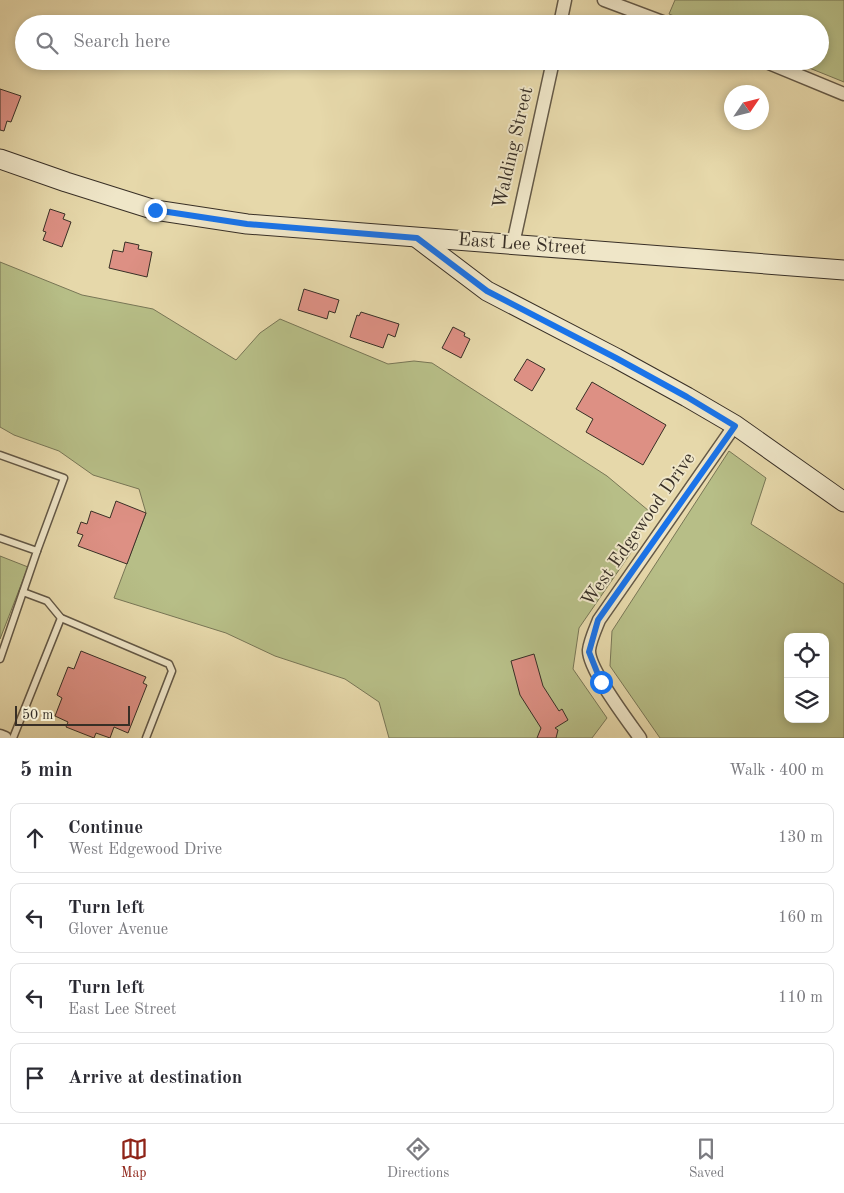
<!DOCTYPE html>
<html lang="en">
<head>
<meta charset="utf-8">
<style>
	body { margin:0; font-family:"Old Standard TT",serif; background:#f7f7f7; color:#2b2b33 }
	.controls { position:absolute; right:15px; bottom:15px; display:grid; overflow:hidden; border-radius:10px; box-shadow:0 2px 8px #0003 }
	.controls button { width:45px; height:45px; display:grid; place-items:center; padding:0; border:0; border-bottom:1px solid #e1e1e2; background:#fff; color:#2b2b33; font:25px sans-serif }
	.compass { position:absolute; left:724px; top:85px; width:45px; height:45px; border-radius:50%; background:#fff; box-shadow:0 2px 8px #0003; rotate:55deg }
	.scale { position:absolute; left:15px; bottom:12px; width:115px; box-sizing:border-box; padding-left:5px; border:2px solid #382f26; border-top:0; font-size:14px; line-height:18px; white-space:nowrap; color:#382f26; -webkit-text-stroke:4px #efe6c8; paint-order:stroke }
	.stop { position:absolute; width:15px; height:15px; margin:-11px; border:4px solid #1a73e8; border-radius:50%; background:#fff }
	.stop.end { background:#1a73e8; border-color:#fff; box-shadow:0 1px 5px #0008 }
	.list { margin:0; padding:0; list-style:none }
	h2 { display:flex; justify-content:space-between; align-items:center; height:65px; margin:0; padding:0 20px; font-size:21px }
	h2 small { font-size:16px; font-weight:400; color:#7c7c81 }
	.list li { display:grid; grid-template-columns:32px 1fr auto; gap:15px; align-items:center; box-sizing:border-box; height:70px; margin:0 10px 10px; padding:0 10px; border:1px solid #e1e1e2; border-radius:10px }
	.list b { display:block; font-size:19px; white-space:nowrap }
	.list p { margin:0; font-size:16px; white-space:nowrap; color:#7c7c81 }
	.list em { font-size:16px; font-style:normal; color:#7c7c81 }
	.icon { flex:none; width:28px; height:28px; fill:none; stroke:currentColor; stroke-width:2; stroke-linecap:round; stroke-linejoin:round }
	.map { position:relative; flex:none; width:844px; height:738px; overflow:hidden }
	.search { position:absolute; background:#fff; box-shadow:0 2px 8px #0003; left:15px; right:15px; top:15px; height:55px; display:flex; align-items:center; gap:12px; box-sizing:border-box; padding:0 18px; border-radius:28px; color:#7c7c81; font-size:19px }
	.sheet { height:385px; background:#fff }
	nav { display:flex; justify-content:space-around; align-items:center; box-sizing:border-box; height:70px; border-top:1px solid #e1e1e2; background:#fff; font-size:14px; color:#7c7c81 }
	nav a { display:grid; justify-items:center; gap:2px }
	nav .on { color:#8f2418 }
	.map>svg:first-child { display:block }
</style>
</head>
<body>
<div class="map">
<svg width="844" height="738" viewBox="0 0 844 738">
	<rect width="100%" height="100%" fill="#e6d8aa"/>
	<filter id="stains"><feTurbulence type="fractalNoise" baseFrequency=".004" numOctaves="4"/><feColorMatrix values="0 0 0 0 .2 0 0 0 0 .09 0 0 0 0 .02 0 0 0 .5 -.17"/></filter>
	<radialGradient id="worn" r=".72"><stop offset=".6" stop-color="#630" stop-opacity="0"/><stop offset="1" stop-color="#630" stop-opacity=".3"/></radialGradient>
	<g fill="#b7be87" stroke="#787656" fill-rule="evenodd">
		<path d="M 675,0 L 844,0 L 844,82 L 792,61 L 820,61 L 820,24 L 695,24 L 669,14 Z"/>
		<path d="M 0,262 L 82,295 L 153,309 L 236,360 L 260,333 L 280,319 L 388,364 L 414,361 L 432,363 L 607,476 L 649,511 L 630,554 L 579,628 L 573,669 L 607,718 L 592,738 L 389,738 L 379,702 L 345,679 L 275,656 L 226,633 L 114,598 L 146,513 L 139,489 L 93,475 L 59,451 L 14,435 L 0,427 Z"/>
		<path d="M 729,451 L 766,478 L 751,524 L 844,584 L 844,738 L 660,738 L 610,666 L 612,631 ZM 788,637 L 825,637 L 825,719 L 788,719 Z"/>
		<path d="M 0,556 L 28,567 L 0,639 Z"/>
	</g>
	<g fill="#dd9084" stroke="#382f26">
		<path d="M 0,89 L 21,96 L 11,122 L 7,121 L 4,131 L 0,130 Z"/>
		<path d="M 50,209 L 65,214 L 63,219 L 71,222 L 62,247 L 43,240 L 46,232 L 43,231 Z"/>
		<path d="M 125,242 L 139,245 L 138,249 L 152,252 L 147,277 L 109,268 L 113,250 L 123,252 Z"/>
		<path d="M 304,289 L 339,300 L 335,313 L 329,311 L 327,319 L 298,310 Z"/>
		<path d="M 361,312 L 399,324 L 395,337 L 388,334 L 383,348 L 350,337 L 357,315 L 359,316 Z"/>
		<path d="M 453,327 L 465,333 L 464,336 L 470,339 L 461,358 L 442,348 Z"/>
		<path d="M 527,359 L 545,369 L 532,391 L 514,380 Z"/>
		<path d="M 592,382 L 666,425 L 643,465 L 586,432 L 593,419 L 576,409 Z"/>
		<path d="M 116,501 L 146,513 L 127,564 L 78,546 L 83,535 L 77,533 L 81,522 L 87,524 L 91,511 L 110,518 Z"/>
		<path d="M 81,651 L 146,677 L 143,683 L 147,685 L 128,733 L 114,727 L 110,738 L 96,733 L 94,738 L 66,727 L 68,722 L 55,716 L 62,698 L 57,695 L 68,667 L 74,669 Z"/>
		<path d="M 534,654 L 543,686 L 559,711 L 562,709 L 568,720 L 555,728 L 558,730 L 556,738 L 537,738 L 541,728 L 520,695 L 511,661 Z"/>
	</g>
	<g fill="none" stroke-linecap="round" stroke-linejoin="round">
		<defs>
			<g id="service">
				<path d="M 0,455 L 64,478 L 37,551"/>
				<path d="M 0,538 L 37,551 L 0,659"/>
				<path d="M 23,592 L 47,601 L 61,618 L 169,664 L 172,671 L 146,738"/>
				<path d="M 13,738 L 61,618"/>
			</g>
			<g id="minor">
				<path d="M 604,0 L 668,24"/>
				<path d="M 560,24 L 565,0"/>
				<path d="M 764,61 L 844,94"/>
				<path d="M 513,244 L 553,61"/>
				<path d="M 0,736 L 5,738"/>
				<path d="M 640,738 C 628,721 588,669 589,650 C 590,641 595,630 599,620 L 735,425"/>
			</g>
			<g id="secondary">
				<path d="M 0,159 L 66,182 L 155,210 L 247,224 L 844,270"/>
				<path d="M 417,238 L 487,291 L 616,358 L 687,397 L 735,425 L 844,502"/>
			</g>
		</defs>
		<use href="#service" stroke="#645947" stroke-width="9"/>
		<use href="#minor" stroke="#645947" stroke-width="15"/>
		<use href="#secondary" stroke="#382f26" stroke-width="21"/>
		<use href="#service" stroke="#efe6c8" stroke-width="6"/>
		<use href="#minor" stroke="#efe6c8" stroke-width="12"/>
		<use href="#secondary" stroke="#efe6c8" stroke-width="19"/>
	</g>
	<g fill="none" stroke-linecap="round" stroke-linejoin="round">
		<path stroke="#1a73e8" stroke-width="6" d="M 155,210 L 247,224 L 417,238 L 487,291 L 616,358 L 687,397 L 735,426 L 598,620 L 589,652 L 601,682"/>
	</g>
	<g text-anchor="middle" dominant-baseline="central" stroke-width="4" stroke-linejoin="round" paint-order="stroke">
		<g font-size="19" fill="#382f26" stroke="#efe6c8">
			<text transform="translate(514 148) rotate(-77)">Walding Street</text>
			<text transform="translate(522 245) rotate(4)">East Lee Street</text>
			<text transform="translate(639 530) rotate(-55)">West Edgewood Drive</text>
		</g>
	</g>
	<rect width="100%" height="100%" filter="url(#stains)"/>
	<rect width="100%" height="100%" fill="url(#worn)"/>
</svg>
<div class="controls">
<button><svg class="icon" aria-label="locate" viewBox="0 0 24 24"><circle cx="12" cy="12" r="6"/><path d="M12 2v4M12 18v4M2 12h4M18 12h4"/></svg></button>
<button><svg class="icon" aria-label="layers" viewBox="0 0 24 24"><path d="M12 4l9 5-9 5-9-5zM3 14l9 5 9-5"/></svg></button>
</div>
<svg class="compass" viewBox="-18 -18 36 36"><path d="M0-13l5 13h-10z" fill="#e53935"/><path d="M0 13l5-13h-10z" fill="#7c7c81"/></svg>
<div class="scale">50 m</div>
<div class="stop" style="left:601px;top:682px"></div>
<div class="stop end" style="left:155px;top:210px"></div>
<div class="search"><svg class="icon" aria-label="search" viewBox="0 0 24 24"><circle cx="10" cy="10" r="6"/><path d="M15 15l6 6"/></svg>Search here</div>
</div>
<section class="sheet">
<h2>5 min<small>Walk · 400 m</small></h2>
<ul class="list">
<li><svg class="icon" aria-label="ahead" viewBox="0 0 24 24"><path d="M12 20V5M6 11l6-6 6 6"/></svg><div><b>Continue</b><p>West Edgewood Drive</p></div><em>130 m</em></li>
<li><svg class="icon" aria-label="left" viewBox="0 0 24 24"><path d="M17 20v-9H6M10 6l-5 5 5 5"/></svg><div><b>Turn left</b><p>Glover Avenue</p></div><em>160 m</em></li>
<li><svg class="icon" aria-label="left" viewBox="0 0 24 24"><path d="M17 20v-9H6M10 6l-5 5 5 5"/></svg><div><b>Turn left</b><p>East Lee Street</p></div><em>110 m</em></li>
<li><svg class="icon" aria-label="arrive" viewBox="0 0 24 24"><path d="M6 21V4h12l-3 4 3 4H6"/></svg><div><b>Arrive at destination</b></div></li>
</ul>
</section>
<nav>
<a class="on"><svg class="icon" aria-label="map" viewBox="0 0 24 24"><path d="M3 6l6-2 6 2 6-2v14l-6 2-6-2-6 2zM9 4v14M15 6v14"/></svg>Map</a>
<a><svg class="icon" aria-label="directions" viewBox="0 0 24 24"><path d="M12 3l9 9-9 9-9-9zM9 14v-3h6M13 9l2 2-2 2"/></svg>Directions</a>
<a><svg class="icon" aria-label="saved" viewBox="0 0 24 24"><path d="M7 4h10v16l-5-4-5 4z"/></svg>Saved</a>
</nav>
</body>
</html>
